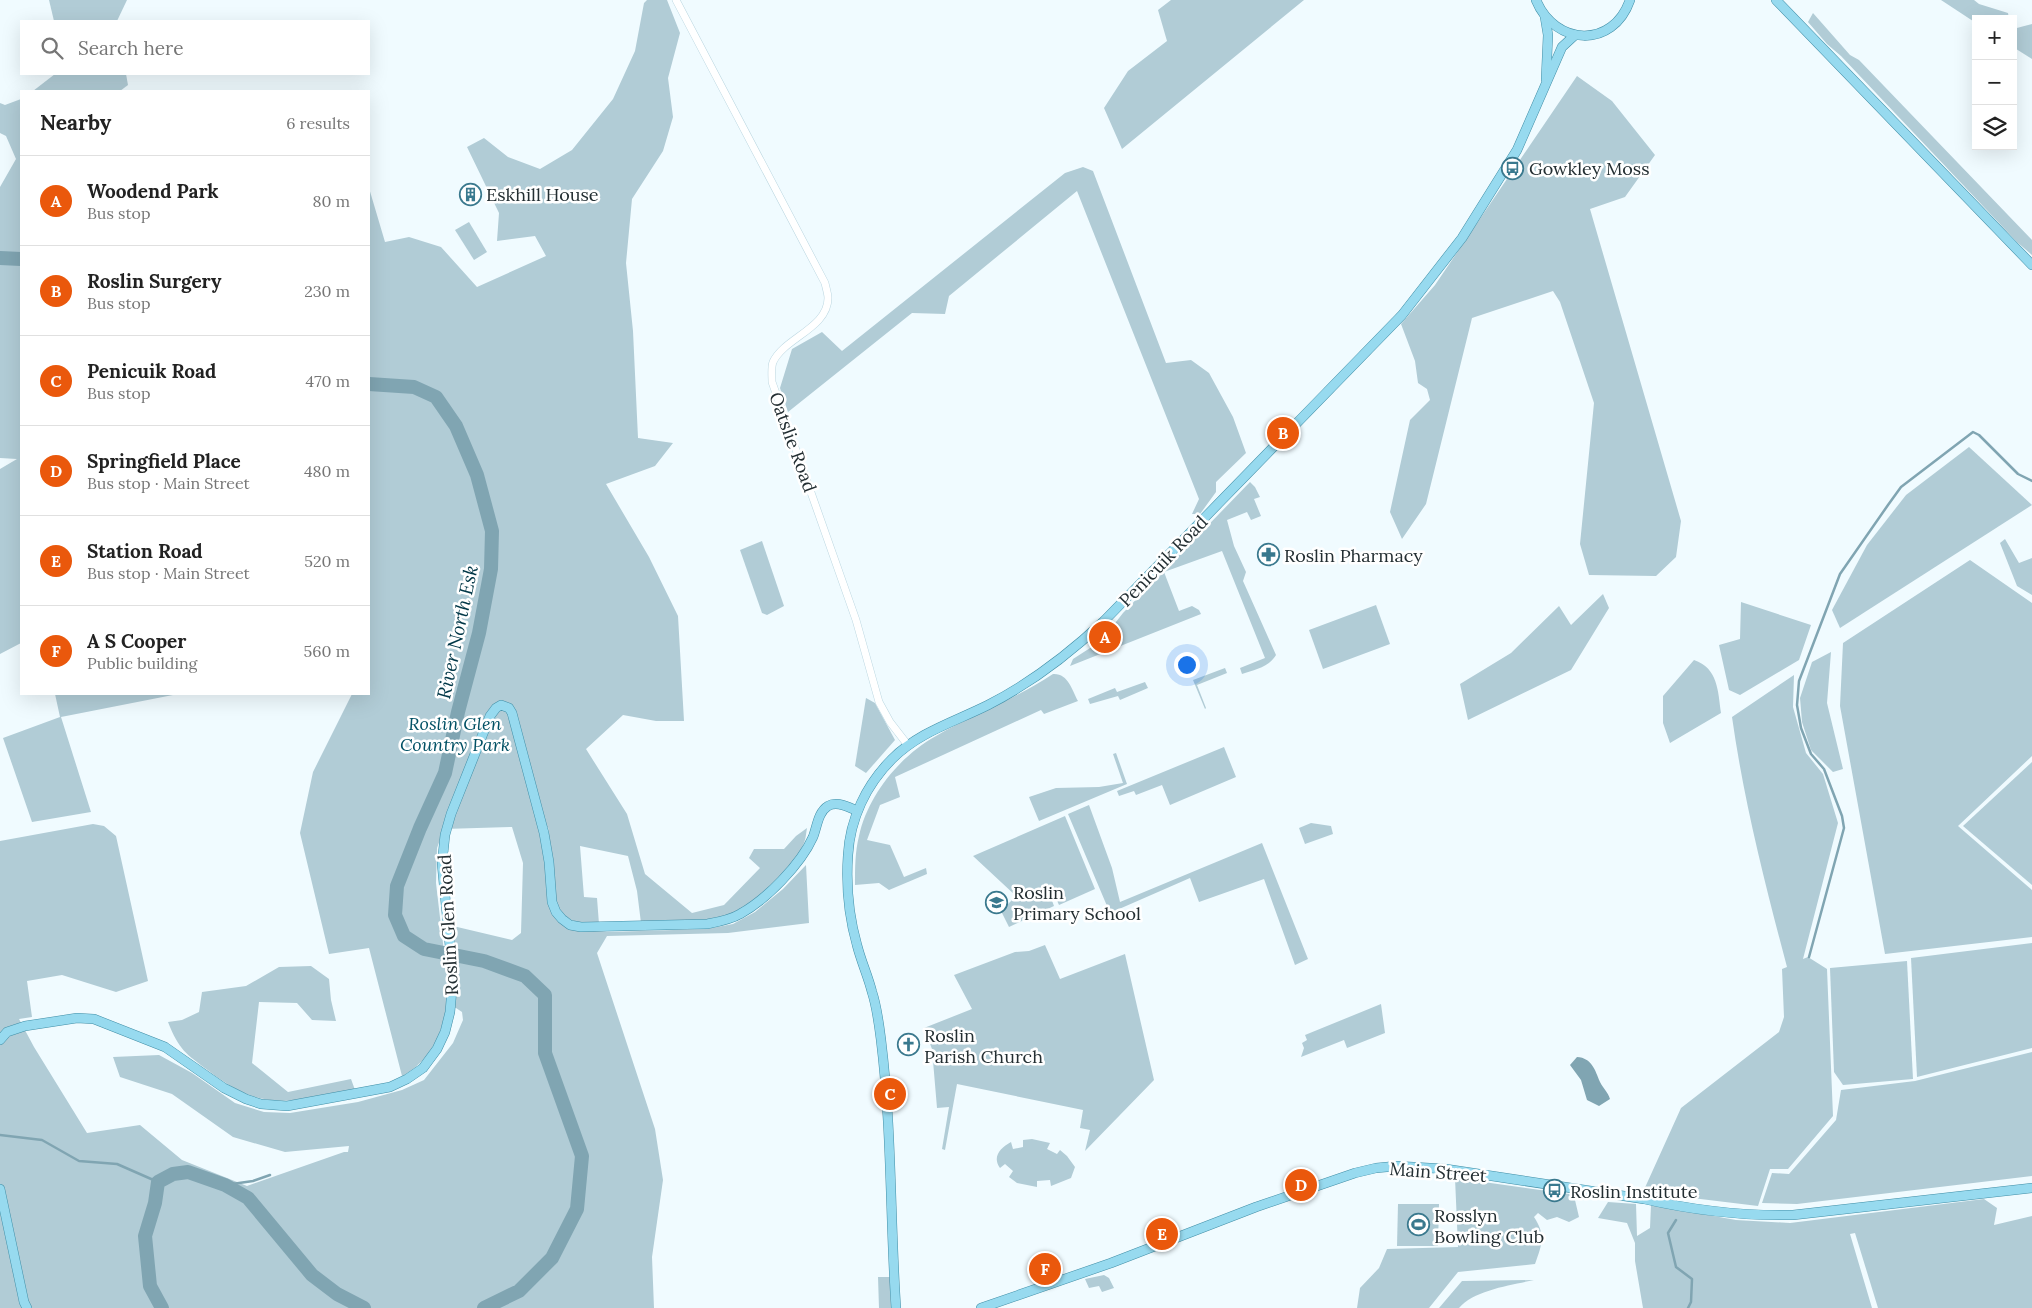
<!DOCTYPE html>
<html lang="en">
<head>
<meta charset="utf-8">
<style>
	body { margin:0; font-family:Lora,serif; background:#f2f2f2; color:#222 }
	.controls { position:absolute; right:15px; top:15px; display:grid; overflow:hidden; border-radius:0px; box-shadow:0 5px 20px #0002 }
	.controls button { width:45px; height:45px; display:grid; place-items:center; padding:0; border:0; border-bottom:1px solid #e0e0e0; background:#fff; color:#222; font:25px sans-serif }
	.you { position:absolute; left:1186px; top:664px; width:18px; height:18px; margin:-12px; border:4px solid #fff; border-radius:50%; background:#1a73e8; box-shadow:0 0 0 8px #1a73e833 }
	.badge { display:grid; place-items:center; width:32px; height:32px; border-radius:50%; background:#ea580c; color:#fff; font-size:16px; font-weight:700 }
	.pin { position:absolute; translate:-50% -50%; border:2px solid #fff; box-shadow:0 1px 5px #0006 }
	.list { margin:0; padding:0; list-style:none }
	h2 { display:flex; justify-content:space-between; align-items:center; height:65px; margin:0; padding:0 20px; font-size:21px }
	h2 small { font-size:16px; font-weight:400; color:#767676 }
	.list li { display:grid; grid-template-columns:32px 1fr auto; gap:15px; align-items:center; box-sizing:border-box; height:90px; padding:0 20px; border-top:1px solid #e0e0e0 }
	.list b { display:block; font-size:19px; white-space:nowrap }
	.list p { margin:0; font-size:16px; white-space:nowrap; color:#767676 }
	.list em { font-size:16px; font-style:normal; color:#767676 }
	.icon { flex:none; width:28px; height:28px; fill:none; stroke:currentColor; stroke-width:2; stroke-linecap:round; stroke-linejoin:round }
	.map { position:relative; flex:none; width:2032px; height:1308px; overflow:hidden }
	.search { position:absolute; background:#fff; box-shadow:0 5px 20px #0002; left:20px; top:20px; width:350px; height:55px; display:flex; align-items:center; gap:12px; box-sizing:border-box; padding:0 18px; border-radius:0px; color:#767676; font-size:19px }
	.panel { position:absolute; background:#fff; box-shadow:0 5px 20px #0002; left:20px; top:90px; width:350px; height:605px; border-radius:0px }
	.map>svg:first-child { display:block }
</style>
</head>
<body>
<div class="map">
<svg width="2032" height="1308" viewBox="0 0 2032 1308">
	<rect width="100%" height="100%" fill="#f0fbff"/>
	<g fill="#b1ccd6" fill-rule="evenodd">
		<path d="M 49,0 L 127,0 L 117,21 L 54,21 Z"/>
		<path d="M 647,0 L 667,0 L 680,33 L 668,78 L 673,117 L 663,151 L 632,199 L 626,263 L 633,331 L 638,438 L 673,443 L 655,466 L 606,484 L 649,557 L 678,616 L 684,721 L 656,721 L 623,715 L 586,749 L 627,814 L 645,874 L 692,913 L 724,905 L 760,868 L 749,858 L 754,849 L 784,849 L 796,836 L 807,828 C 806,833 806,838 804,843 C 794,870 746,911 719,919 C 694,925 666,923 641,923 L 637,891 L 628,856 L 580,846 L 584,897 L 597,898 L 599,924 C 584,924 570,923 560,911 C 552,903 550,842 548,827 L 540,827 L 559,921 L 568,929 L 607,932 L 707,929 L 733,924 L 755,912 L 783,889 L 806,865 L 809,923 L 728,933 L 607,936 L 597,953 L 655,1129 L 663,1180 L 652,1257 L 654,1308 L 0,1308 L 0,841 L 93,824 L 104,826 L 116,836 L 148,981 L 116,992 L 62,975 L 27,981 L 32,1017 L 19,1019 L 34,1047 L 87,1133 L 140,1125 L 182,1160 L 247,1186 L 344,1152 L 348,1152 L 349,1146 L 285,1152 L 233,1137 L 172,1094 L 120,1077 L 113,1057 L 159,1055 L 192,1073 L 235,1103 L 264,1112 L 290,1113 L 358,1102 L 402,1090 L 424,1080 L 453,1043 L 463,1020 L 462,1012 L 456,1008 L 447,1007 C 441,1036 430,1061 402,1076 L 369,948 L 329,954 L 300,833 L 313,772 L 352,694 L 369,694 L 369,188 L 385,242 L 409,237 L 441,247 L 477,287 L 546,256 L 535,236 L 497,241 L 499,213 L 467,147 L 484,138 L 508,157 L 540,169 L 572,150 L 613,99 L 635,51 L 644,3 ZM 512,827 L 523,863 L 521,933 L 512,940 L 453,926 L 458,977 L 447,978 L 436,883 L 437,848 L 444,829 Z"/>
		<path d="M 1171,0 L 1304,0 L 1122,149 L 1104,108 L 1128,71 L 1167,41 L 1158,10 Z"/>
		<path d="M 1941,0 L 1974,0 L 1979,4 L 2008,13 L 2009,19 L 1976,19 L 1976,23 Z"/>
		<path d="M 1813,13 L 1850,55 L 1859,60 L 2032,240 L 2032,255 L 2017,242 L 1841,56 L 1827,44 L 1808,22 Z"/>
		<path d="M 2032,24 L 2032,59 L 2013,47 L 2013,29 Z"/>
		<path d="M 55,74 L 126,74 L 128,85 L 120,91 L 33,91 Z"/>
		<path d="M 1577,76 L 1612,101 L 1655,155 L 1625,197 L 1590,209 L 1681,521 L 1676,557 L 1656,576 L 1589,575 L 1580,544 L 1594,403 L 1560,302 L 1553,291 L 1472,318 L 1426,504 L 1402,539 L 1390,512 L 1410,420 L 1430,400 L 1427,389 L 1418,383 L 1415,361 L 1401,324 L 1435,285 Z"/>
		<path d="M 21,99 L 21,643 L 0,654 L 0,469 L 17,459 L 0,458 L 0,187 L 16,159 L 6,136 L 0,133 L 0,103 L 5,105 Z"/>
		<path d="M 1083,167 L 1093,171 L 1166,363 L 1191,360 L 1209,373 L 1233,417 L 1246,453 L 1216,482 L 1216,492 L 1200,514 L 1192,514 L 1199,499 L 1077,191 L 949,296 L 945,314 L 912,313 L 788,412 L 780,388 L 792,349 L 822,332 L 842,351 L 1065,173 Z"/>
		<path d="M 469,222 L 487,252 L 474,260 L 455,230 Z"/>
		<path d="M 1969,447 L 2032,505 L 1840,628 L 1832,610 L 1867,545 L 1906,495 Z"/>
		<path d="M 1250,482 L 1255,487 L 1260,497 L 1254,499 L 1261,516 L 1251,520 L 1247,512 L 1227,520 L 1234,546 L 1246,572 L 1243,581 L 1276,655 C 1269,667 1254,670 1242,674 L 1240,668 L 1265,658 L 1222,551 L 1164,572 L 1179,611 L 1192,606 L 1199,610 L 1201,614 L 1070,666 L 1073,659 L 1101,641 L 1123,613 Z"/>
		<path d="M 2005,539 L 2019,563 L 2032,558 L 2032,595 L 2017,586 L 2000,543 Z"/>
		<path d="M 762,541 L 784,606 L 767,615 L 762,613 L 740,550 Z"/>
		<path d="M 1970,560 L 2032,603 L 2032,756 L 1958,826 L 2032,890 L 2032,937 L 1885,954 L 1840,706 L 1843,643 Z"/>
		<path d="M 1603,594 L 1609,608 L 1571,670 L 1468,720 L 1460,684 L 1511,653 L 1559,606 L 1571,625 Z"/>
		<path d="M 1741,602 L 1811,625 L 1799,660 L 1740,695 L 1729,690 L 1719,645 L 1740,639 Z"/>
		<path d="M 1376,605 L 1390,644 L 1323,669 L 1309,630 Z"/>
		<path d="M 1831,652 L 1827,703 L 1843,769 L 1833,772 L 1811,750 L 1802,722 L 1800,698 L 1812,662 Z"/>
		<path d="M 1694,660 C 1718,668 1718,691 1721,713 L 1670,743 L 1663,723 L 1663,696 Z"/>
		<path d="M 1225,668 L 1227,673 L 1197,685 L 1206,708 L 1205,709 L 1193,680 Z"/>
		<path d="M 1053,674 C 1068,673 1072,690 1078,701 L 1044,714 L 1041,710 L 895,777 L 900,797 L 880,805 L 867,840 L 890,845 L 904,877 L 926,868 L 927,874 L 889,890 L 879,883 L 855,885 C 855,868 855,852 859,836 C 868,795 900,756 936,736 C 974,714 1016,699 1053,674 Z"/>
		<path d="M 1794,675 L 1793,707 L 1806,753 L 1823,774 L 1838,823 L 1803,959 L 1808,957 L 1827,969 L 1833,1116 L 1788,1169 L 1770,1169 L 1758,1206 L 1643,1192 L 1681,1108 L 1779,1032 L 1784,1017 L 1782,969 L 1787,967 C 1765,884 1744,802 1732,717 Z"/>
		<path d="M 1145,682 L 1148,688 L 1120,700 L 1118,696 L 1090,704 L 1088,699 L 1115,688 L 1117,692 Z"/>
		<path d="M 55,694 L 178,694 L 61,717 L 91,812 L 32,822 L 3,738 L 60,717 Z"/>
		<path d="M 866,698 L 875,703 L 895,740 L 866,773 L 855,766 Z"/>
		<path d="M 1224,747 L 1236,777 L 1170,805 L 1162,785 L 1136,795 L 1134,791 L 1119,796 L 1117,791 Z"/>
		<path d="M 1116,753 L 1127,784 L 1039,821 L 1029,797 L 1056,788 L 1099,787 L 1123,783 L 1113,754 Z"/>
		<path d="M 2032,762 L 2032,885 L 1963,826 Z"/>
		<path d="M 1089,805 L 1112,868 L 1120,902 L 1262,843 L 1308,959 L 1295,965 L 1264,879 L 1199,902 L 1190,878 L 1110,913 L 1068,814 Z"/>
		<path d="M 1065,816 L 1095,889 L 1059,905 L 1050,885 L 1047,887 L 1054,906 L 1009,927 L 1001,911 L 1016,896 L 973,856 Z"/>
		<path d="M 1311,823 L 1331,826 L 1333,834 L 1305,844 L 1299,828 Z"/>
		<path d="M 2032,943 L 2032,1048 L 1917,1077 L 1911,958 Z"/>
		<path d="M 1045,945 L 1060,979 L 1125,954 L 1154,1080 L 1085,1151 L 1090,1130 L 1080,1128 L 1083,1110 L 957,1084 L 945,1150 L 942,1149 L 949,1107 L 937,1108 L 932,1049 L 924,1028 L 972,1009 L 954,975 L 1015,952 L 1029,951 Z"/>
		<path d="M 1907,961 L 1913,1079 L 1843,1085 L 1834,1072 L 1830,968 Z"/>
		<path d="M 311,966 L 329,979 L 331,1000 L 336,1021 L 312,1020 L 297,1003 L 259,1002 L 252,1063 L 288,1092 L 351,1079 L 355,1090 C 292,1101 264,1114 209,1071 C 186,1054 179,1050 168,1022 L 182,1020 L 199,1012 L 202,992 L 246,986 L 279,967 Z"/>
		<path d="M 1381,1004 L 1385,1033 L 1347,1048 L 1344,1040 L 1301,1057 L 1304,1048 L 1302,1043 L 1307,1040 L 1305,1035 Z"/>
		<path d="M 2032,1052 L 2032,1176 L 1797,1204 L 1762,1203 L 1772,1173 L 1789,1174 L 1836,1120 L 1841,1090 L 1915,1081 Z"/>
		<path d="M 1032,1139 L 1050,1143 L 1047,1149 L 1057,1154 L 1060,1150 L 1067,1156 L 1075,1167 L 1071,1178 L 1051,1186 L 1050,1180 L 1037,1181 L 1037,1187 L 1017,1183 L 1009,1177 L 1013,1171 L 1005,1164 L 1000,1168 C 992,1157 1000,1148 1011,1142 L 1013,1149 L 1023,1147 L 1023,1140 Z"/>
		<path d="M 1455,1178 L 1569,1194 L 1575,1200 L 1579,1217 L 1569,1222 L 1557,1217 L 1547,1220 L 1538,1213 L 1534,1217 C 1546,1235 1542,1244 1535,1264 L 1458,1272 L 1429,1308 L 1357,1308 L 1360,1288 L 1379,1268 L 1387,1249 L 1458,1247 Z"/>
		<path d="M 1984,1199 L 1997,1208 L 1994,1225 L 2032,1216 L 2032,1308 L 1878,1308 L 1855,1233 L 1850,1234 L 1872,1308 L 1643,1308 L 1635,1261 L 1635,1243 L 1627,1223 L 1598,1218 L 1608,1202 L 1636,1204 L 1637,1236 L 1650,1228 L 1651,1205 L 1736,1220 L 1790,1223 Z"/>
		<path d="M 1398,1204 L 1439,1204 L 1438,1246 L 1397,1246 Z"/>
		<path d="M 1104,1275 L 1109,1278 L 1114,1288 L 1102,1292 L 1099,1286 L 1089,1288 L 1085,1279 Z"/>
		<path d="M 878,1277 L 890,1277 L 891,1308 L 879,1308 Z"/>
		<path d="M 1534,1280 C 1512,1285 1474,1290 1459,1308 L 1439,1308 L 1462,1281 Z"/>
	</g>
	<path fill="#80a5b2" d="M 1577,1057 C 1592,1058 1595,1070 1600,1082 C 1603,1088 1608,1092 1610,1099 L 1599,1106 L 1587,1100 L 1581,1080 L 1570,1065 Z"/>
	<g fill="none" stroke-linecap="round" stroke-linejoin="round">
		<g stroke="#80a5b2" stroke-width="2.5">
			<path d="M 1809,957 L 1844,828 L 1842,816 L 1824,769 L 1811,754 L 1801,728 L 1797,705 L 1799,681 L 1840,574 L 1888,505 L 1901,487 L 1973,432 L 1979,435 L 2018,474 L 2032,481"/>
			<path d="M 0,1135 L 42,1140 L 79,1161 L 117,1164 L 158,1182"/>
			<path d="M 225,1185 L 253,1181 L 270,1175"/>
			<path d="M 1676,1220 L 1668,1233 L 1676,1267 L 1692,1279 L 1691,1302 L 1688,1308"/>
		</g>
		<g stroke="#80a5b2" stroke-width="14">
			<path d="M 0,258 L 21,259"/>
			<path d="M 369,384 L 414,387 L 436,397 L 456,426 L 477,475 L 492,531 L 491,569 L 479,633 L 458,712 L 445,773 L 420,828 L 397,886 L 395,915 L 404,936 L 424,949 L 484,961 L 525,976 L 545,995 L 545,1053 L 582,1156 L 577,1209 L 552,1258 L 519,1291 L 484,1308"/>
			<path d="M 162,1308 L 150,1286 L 145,1236 L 155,1203 L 158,1182 L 173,1174 L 188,1172 L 225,1185 L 248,1198 L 312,1275 L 337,1294 L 364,1308"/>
		</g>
		<defs>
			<path id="minor" d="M 676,0 L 825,283 C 826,288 828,294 828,298 C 828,328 784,338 773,362 C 771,367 772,376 772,382 L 856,620 L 879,702 L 890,722 L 907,744"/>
			<g id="major">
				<path d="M 1536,0 C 1555,46 1613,49 1630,0"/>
				<path d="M 1776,0 L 2032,265"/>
				<path d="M 1545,17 L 1548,35 L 1546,79"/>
				<path d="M 0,1040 L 7,1032 L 25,1026 L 77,1018 L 94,1019 L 165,1047 L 224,1088 L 246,1099 L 261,1104 L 287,1106 L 390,1087 L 407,1079 L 423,1068 L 437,1049 L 445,1032 L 450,1012 L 453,978 L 442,864 L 445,835 L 451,814 L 490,716 L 496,708 L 501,705 L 509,708 L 512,713 L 544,833 L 549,862 L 552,902 L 556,912 L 562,919 L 570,925 L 581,927 L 707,924 C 718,922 730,920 740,914 C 766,900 801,864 813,837 C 817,827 818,812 828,806 C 837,801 849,807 857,811"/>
				<path d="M 0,1189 L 24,1302 L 27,1308"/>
				<path d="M 896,1308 C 890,1219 892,1129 881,1040 C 879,1024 877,1007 872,992 C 868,976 861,961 857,945 C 849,917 846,884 848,855 C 850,819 866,785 892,759 C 919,732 954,722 988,705 C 1031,683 1069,654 1104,621 L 1402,315 L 1462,238 L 1517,150 L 1562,47 L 1575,35"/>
				<path d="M 981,1308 L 1111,1263 L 1256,1207 L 1355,1173 L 1376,1168 L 1397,1166 L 1446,1169 L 1644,1199 C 1692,1210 1743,1216 1793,1215 L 2032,1188"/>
			</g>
		</defs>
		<use href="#minor" stroke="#bad6e0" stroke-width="8"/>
		<use href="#major" stroke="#418ea6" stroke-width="10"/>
		<use href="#minor" stroke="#fff" stroke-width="7"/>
		<use href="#major" stroke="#97daef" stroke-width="9"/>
	</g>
	<defs>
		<symbol id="bus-ring" viewBox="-11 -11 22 22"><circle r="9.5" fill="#fff" stroke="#3a798e" stroke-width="1.5"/><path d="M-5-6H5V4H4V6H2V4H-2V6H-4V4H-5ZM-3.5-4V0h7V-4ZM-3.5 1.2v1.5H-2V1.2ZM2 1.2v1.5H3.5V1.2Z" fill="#3a798e"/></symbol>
		<symbol id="building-ring" viewBox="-11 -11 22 22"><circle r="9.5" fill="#fff" stroke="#3a798e" stroke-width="1.5"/><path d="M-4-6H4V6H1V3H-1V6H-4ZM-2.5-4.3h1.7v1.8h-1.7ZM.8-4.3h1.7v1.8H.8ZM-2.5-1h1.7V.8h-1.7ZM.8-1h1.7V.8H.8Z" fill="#3a798e"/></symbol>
		<symbol id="pharmacy-ring" viewBox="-11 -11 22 22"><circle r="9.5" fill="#fff" stroke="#3a798e" stroke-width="1.5"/><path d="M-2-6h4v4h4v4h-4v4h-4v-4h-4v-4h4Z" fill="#3a798e"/></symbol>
		<symbol id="school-ring" viewBox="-11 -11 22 22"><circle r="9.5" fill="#fff" stroke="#3a798e" stroke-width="1.5"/><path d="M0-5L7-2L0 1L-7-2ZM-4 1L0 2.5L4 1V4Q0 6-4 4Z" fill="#3a798e"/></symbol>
		<symbol id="church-ring" viewBox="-11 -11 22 22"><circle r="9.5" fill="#fff" stroke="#3a798e" stroke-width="1.5"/><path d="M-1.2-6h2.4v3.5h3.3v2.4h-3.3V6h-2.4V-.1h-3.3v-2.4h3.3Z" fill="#3a798e"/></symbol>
		<symbol id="stadium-ring" viewBox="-11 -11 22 22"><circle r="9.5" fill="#fff" stroke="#3a798e" stroke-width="1.5"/><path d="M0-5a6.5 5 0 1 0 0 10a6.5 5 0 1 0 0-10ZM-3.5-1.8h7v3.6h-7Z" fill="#3a798e"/></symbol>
	</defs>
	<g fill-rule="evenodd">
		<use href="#bus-ring" x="1500" y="156" width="25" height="25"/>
		<use href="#building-ring" x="458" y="182" width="25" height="25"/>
		<use href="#pharmacy-ring" x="1256" y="542" width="25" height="25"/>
		<use href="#school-ring" x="984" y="890" width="25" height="25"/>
		<use href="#church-ring" x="896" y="1032" width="25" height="25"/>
		<use href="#bus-ring" x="1542" y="1178" width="25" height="25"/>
		<use href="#stadium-ring" x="1406" y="1212" width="25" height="25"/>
	</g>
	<g text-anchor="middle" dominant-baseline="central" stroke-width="5" stroke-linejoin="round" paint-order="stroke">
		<g font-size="18" fill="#232e32" stroke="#fff" text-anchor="start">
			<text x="1529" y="168">Gowkley Moss</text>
			<text x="486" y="194">Eskhill House</text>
			<text x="1284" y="555">Roslin Pharmacy</text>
			<text x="1013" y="892">Roslin<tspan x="1013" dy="21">Primary School</tspan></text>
			<text x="924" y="1035">Roslin<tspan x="924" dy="21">Parish Church</tspan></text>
			<text x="1570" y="1191">Roslin Institute</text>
			<text x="1434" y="1215">Rosslyn<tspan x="1434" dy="21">Bowling Club</tspan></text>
		</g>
		<g font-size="18" fill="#232e32" stroke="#fff">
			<text transform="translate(793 442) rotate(70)">Oatslie Road</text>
			<text transform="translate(1163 561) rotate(-46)">Penicuik Road</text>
			<text transform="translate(448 925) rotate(-93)">Roslin Glen Road</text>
			<text transform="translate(1438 1172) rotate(4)">Main Street</text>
		</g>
		<g font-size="18" font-style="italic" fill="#005064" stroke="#fff">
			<text x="455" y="723">Roslin Glen<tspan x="455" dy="21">Country Park</tspan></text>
		</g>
		<g font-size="19" font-style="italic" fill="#003747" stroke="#fff">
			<text transform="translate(457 632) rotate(-78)">River North Esk</text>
		</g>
	</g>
</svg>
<div class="controls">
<button>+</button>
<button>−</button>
<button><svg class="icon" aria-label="layers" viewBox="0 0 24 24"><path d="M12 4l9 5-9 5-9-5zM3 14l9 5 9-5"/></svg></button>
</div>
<div class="you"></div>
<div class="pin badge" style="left:1105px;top:637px">A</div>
<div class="pin badge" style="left:1283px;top:433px">B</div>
<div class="pin badge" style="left:890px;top:1094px">C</div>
<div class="pin badge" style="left:1301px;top:1185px">D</div>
<div class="pin badge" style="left:1162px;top:1234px">E</div>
<div class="pin badge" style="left:1045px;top:1269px">F</div>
<div class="search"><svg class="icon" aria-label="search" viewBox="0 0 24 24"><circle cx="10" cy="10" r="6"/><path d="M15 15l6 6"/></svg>Search here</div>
<section class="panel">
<h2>Nearby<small>6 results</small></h2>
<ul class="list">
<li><span class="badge">A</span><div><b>Woodend Park</b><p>Bus stop</p></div><em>80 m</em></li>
<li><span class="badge">B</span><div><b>Roslin Surgery</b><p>Bus stop</p></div><em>230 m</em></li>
<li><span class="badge">C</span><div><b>Penicuik Road</b><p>Bus stop</p></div><em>470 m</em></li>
<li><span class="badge">D</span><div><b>Springfield Place</b><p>Bus stop · Main Street</p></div><em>480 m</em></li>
<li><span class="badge">E</span><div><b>Station Road</b><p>Bus stop · Main Street</p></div><em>520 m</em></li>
<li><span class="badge">F</span><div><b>A S Cooper</b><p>Public building</p></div><em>560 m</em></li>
</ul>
</section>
</div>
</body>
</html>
